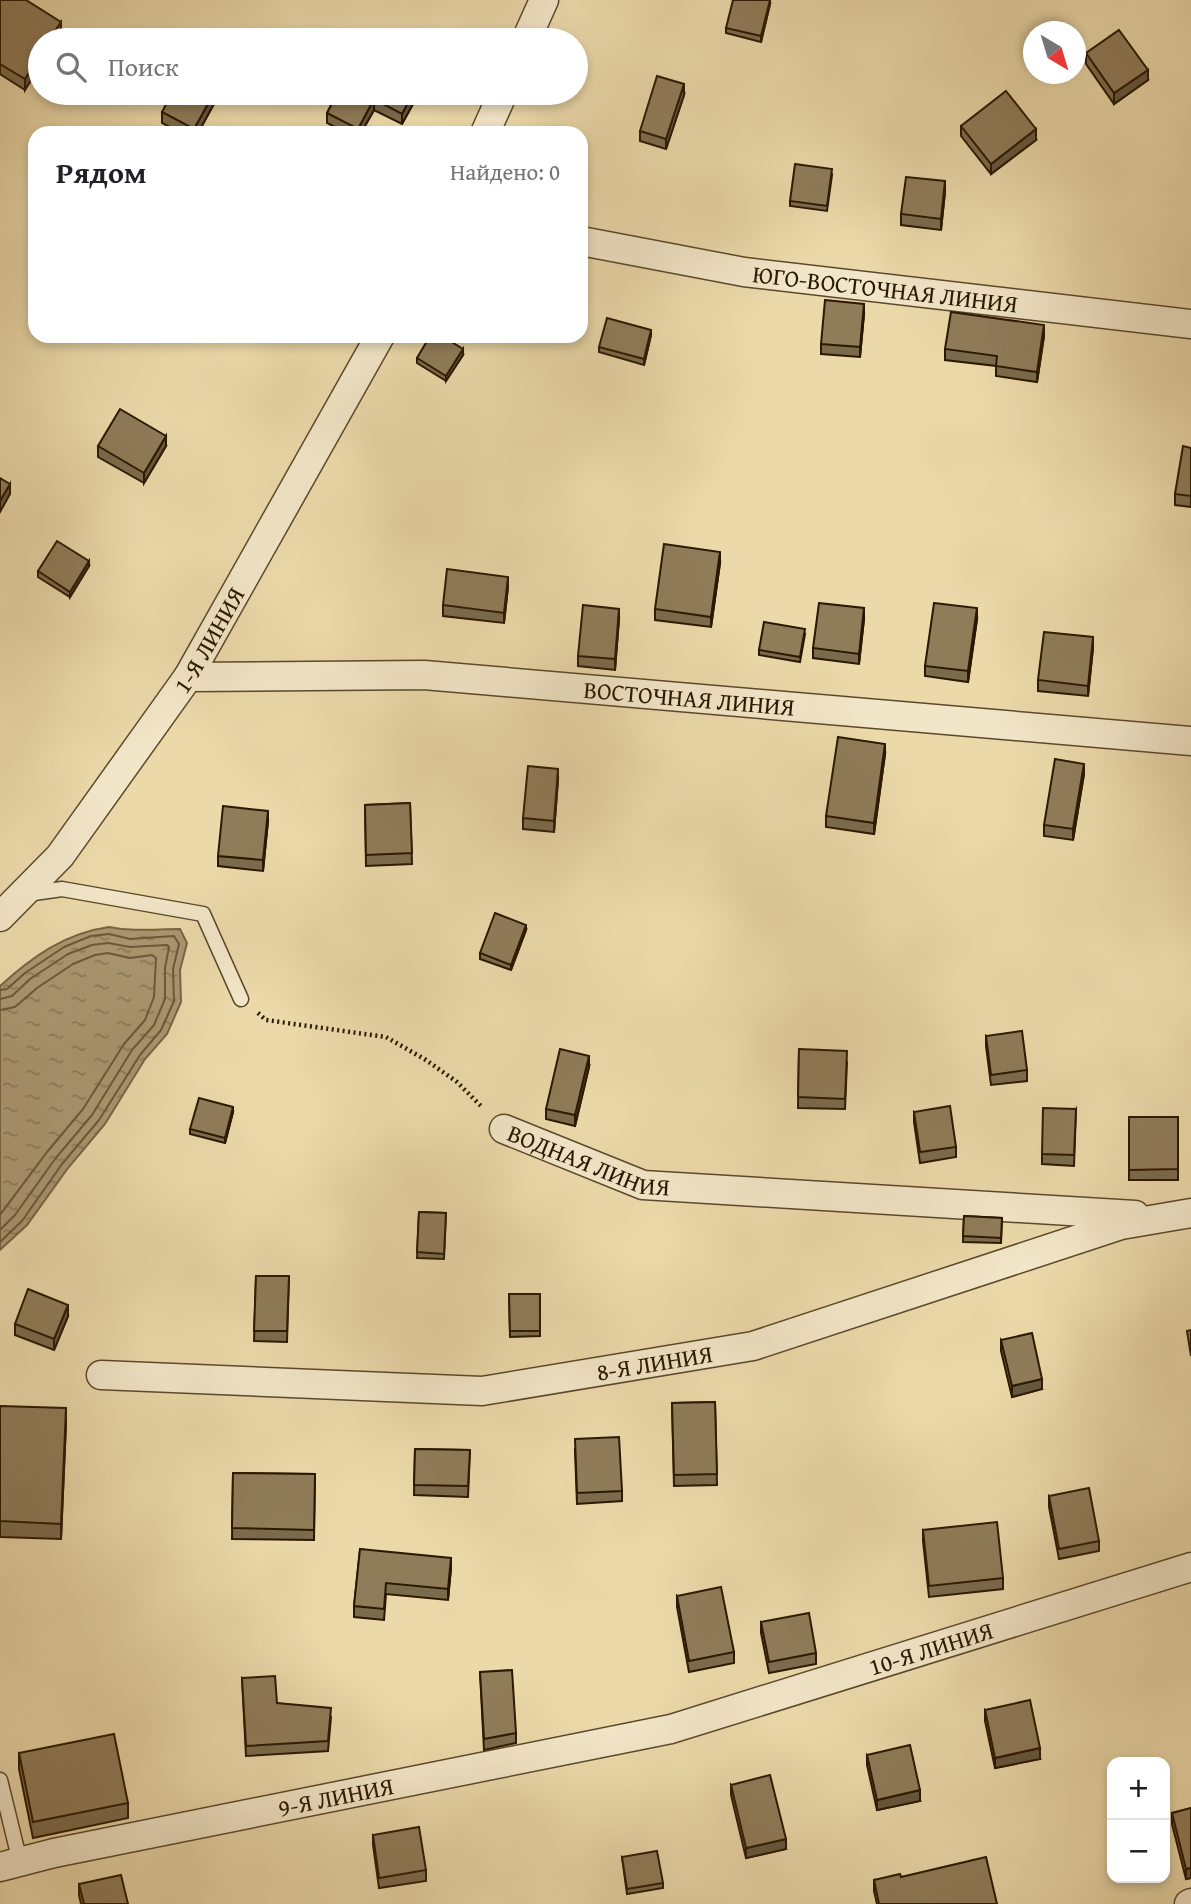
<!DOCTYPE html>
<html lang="ru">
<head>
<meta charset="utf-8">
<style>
	body { margin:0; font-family:"Gentium Book Plus",serif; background:#f2f2f2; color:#202124 }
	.controls { position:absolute; right:21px; bottom:21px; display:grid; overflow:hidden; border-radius:14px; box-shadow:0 4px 10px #0003 }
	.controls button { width:63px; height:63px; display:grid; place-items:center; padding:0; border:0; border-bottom:2px solid #e0e0e0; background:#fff; color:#202124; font:35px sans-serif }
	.compass { position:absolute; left:1023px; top:21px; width:63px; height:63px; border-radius:50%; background:#fff; box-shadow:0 4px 10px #0003; rotate:142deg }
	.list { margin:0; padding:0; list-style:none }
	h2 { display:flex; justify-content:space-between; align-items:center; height:91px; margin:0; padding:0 28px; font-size:30px }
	h2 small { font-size:23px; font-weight:400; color:#757577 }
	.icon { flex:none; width:38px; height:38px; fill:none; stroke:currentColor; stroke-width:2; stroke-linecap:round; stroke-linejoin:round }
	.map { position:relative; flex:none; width:1191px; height:1904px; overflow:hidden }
	.search { position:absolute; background:#fff; box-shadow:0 4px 10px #0003; left:28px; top:28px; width:560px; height:77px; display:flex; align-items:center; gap:18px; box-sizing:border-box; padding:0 24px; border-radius:38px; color:#757577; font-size:26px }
	.panel { position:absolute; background:#fff; box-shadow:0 4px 10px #0003; left:28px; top:126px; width:560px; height:217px; border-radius:21px }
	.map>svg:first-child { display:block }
</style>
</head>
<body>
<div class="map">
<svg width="1191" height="1904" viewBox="0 0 1191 1904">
	<defs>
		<pattern id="water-ripples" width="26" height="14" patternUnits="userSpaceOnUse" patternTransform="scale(1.75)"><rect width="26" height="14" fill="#aa9771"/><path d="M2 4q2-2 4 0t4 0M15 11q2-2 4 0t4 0" fill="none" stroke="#8b7a5a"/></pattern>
	</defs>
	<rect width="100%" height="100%" fill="#ebd9aa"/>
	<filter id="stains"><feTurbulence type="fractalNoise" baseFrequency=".00286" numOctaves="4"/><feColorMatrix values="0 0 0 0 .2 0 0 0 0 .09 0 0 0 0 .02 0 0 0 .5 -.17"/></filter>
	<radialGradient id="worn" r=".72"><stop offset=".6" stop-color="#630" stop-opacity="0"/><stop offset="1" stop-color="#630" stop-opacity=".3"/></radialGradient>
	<path fill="url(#water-ripples)" stroke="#776444" stroke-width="2" d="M 109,927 C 134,932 155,929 180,929 L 187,943 L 180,970 L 181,1002 L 167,1034 L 145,1059 L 105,1124 L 68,1168 L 27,1225 L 0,1250 L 0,986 C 32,957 65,933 109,927 Z"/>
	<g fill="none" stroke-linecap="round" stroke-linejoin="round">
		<g stroke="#6a5839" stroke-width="2">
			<path d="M 0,990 L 7,989 L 25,973 L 64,947 L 91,936 L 109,934 L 130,939 L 174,936 L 179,944 L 173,969 L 174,1001 L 161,1030 L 140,1055 L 99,1120 L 62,1164 L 22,1221 L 0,1242"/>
			<path d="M 0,999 L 12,996 L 30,979 L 68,954 L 92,945 L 108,943 L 130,947 L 167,945 L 169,947 L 165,968 L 165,999 L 154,1025 L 132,1050 L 92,1115 L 55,1159 L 15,1215 L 0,1230"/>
			<path d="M 0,1010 L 15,1007 L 37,988 L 73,964 L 95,955 L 108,953 L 130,958 L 152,955 L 156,958 L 154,997 L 145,1020 L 124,1044 L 83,1109 L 47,1152 L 0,1215"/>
		</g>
		<defs>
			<g id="service">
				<path d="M 27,894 L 62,889 L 203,914 L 241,999"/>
				<path d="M 0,1780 L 20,1862"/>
			</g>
			<g id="minor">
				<path d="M 526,40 L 544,0"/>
				<path d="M 485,133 L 503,93"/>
				<path id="s1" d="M 581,241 L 744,272 L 1191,324"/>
				<path id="s2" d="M 188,677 L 424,675 L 1191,741"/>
				<path id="s3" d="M 0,917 L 60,856 L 188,677 L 380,336"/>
				<path id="s4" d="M 504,1129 L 643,1185 L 1135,1215"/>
				<path id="s5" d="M 101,1375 L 482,1391 L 753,1346 L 1121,1225 L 1191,1213"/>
				<path id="s6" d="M 0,1867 L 54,1853 L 671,1729 L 1191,1567"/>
				<path d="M 1189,1904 L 1191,1903"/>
			</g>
		</defs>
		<use href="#service" stroke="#5b482b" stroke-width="17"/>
		<use href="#minor" stroke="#5b482b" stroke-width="31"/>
		<path stroke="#2b1801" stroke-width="4.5" stroke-dasharray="2 3.5" stroke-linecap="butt" d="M 258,1013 L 266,1020 L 386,1037 L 426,1060 L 457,1082 L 481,1106"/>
		<use href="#service" stroke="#f2e6c8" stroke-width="14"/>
		<use href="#minor" stroke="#f2e6c8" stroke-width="28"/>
	</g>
	<g fill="#7b6b4d" stroke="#2b1801" stroke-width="2">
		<path d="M 0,0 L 61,32 L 56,40 L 40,40 L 25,90 L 0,74 Z"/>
		<path d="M 770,4 L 761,42 L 726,33 L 726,28 Z"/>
		<path d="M 1086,53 L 1148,80 L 1114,104 L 1086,64 Z"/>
		<path d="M 215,93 L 215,102 L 198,133 L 181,133 L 162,123 L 162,112 Z"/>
		<path d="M 332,93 L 419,93 L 402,124 L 374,110 L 361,133 L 346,133 L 327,123 L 327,113 L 336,95 Z"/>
		<path d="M 684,95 L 666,149 L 640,141 L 640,131 Z"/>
		<path d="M 961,126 L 1036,140 L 991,174 L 961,136 Z"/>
		<path d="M 832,175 L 827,211 L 790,206 L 790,201 Z"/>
		<path d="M 945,192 L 941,230 L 901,225 L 901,214 Z"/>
		<path d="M 864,314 L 860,357 L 821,354 L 821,344 Z"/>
		<path d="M 651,335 L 644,365 L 599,352 L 599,347 Z"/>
		<path d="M 1044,336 L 1037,382 L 996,376 L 996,366 L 945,360 L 945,349 Z"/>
		<path d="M 463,355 L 446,381 L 417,363 L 417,358 Z"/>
		<path d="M 98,446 L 166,446 L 144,483 L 98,457 Z"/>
		<path d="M 1191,448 L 1191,507 L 1175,505 L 1175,494 Z"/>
		<path d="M 720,563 L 711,627 L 655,620 L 655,609 Z"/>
		<path d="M 89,566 L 70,597 L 38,577 L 38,571 Z"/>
		<path d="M 508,587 L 504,623 L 443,616 L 443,605 Z"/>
		<path d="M 619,619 L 615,670 L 578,666 L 578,656 Z"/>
		<path d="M 864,619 L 859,664 L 813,658 L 813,648 Z"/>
		<path d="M 977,619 L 968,682 L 925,676 L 925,666 Z"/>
		<path d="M 805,634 L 800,662 L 759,655 L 759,650 Z"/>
		<path d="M 1093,648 L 1088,696 L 1038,691 L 1038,680 Z"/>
		<path d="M 885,754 L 874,834 L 826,827 L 826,816 Z"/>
		<path d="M 1084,774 L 1073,840 L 1044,836 L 1044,825 Z"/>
		<path d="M 558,780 L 554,832 L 523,829 L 523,818 Z"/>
		<path d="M 410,803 L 412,864 L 366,866 L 365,805 Z"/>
		<path d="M 268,821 L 263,871 L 218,866 L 218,856 Z"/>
		<path d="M 526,930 L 511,970 L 480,959 L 480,953 Z"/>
		<path d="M 986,1036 L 1027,1070 L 1027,1081 L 991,1085 L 986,1046 Z"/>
		<path d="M 799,1049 L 847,1062 L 845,1109 L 798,1108 Z"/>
		<path d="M 589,1067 L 575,1126 L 546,1119 L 546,1109 Z"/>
		<path d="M 1076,1109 L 1074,1166 L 1042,1164 L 1042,1154 Z"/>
		<path d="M 233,1112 L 225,1143 L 190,1134 L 190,1129 Z"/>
		<path d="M 914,1112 L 956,1147 L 956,1157 L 920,1163 L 914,1122 Z"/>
		<rect x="1129" y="1117" width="49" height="63"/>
		<path d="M 419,1212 L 446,1213 L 444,1259 L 417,1258 Z"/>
		<path d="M 964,1216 L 1002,1218 L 1001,1243 L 963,1242 Z"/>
		<path d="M 256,1276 L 289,1276 L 287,1342 L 254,1341 Z"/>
		<path d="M 509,1294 L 540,1294 L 540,1336 L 510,1337 Z"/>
		<path d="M 68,1316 L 54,1350 L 15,1335 L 15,1324 Z"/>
		<path d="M 1001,1340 L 1042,1389 L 1012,1397 L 1001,1351 Z"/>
		<path d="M 715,1402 L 717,1485 L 674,1486 L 672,1403 Z"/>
		<path d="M 0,1406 L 66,1423 L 61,1539 L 0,1537 Z"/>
		<path d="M 415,1449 L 470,1450 L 468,1497 L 414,1495 Z"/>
		<path d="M 575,1450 L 622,1491 L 622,1501 L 577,1504 Z"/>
		<path d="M 233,1473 L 315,1474 L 314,1540 L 232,1539 Z"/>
		<path d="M 1049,1496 L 1099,1541 L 1099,1551 L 1059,1559 L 1049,1507 Z"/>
		<path d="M 923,1530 L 1003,1578 L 1003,1589 L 929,1597 L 923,1541 Z"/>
		<path d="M 360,1549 L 451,1568 L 448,1600 L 386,1594 L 384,1620 L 354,1617 L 354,1606 Z"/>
		<path d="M 677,1596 L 734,1652 L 734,1663 L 689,1672 L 677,1607 Z"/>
		<path d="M 761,1622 L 816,1653 L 816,1664 L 769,1673 L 761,1633 Z"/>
		<path d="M 480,1672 L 516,1733 L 516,1743 L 484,1750 Z"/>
		<path d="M 242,1678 L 277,1703 L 331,1717 L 328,1751 L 246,1756 Z"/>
		<path d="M 985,1710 L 1040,1759 L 995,1768 L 985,1721 Z"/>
		<path d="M 19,1753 L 128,1803 L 128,1818 L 33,1838 L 19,1769 Z"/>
		<path d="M 867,1755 L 920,1801 L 877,1810 L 867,1765 Z"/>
		<path d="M 731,1785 L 786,1849 L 746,1858 L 731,1795 Z"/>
		<path d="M 1191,1808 L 1191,1878 L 1186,1879 L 1172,1824 L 1172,1813 Z"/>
		<path d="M 373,1835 L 426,1870 L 426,1881 L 379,1888 L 373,1845 Z"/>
		<path d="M 622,1857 L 663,1883 L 663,1888 L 627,1894 Z"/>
		<path d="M 901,1877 L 997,1904 L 877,1904 L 874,1891 L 874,1880 Z"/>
		<path d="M 79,1884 L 128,1904 L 81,1904 L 79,1895 Z"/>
	</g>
	<g fill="#64573e" stroke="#2b1801" stroke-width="2">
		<path d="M 770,0 L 770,4 L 761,42 L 761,36 Z"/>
		<path d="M 61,22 L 61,32 L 56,40 L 49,40 Z"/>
		<path d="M 40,55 L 40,66 L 25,90 L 25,79 Z"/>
		<path d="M 1148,70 L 1148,80 L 1114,104 L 1114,93 Z"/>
		<path d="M 684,84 L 684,95 L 666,149 L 666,139 Z"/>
		<path d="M 214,93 L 215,93 L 215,102 L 198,133 L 194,133 L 194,129 Z"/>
		<path d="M 413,93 L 419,93 L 402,124 L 402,114 Z"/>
		<path d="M 374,99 L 374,110 L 361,133 L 358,133 L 358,129 Z"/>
		<path d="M 1036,129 L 1036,140 L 991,174 L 991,164 Z"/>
		<path d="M 945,181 L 945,192 L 941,230 L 941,219 Z"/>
		<path d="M 864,304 L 864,314 L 860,357 L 860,347 Z"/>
		<path d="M 1044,325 L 1044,336 L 1037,382 L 1037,372 Z"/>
		<path d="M 651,330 L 651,335 L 644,365 L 644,359 Z"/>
		<path d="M 463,349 L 463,355 L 446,381 L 446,376 Z"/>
		<path d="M 166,436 L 166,446 L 144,483 L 144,473 Z"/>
		<path d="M 10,484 L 10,494 L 0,512 L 0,501 Z"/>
		<path d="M 720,552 L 720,563 L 711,627 L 711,617 Z"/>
		<path d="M 89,561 L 89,566 L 70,597 L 70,592 Z"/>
		<path d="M 508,577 L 508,587 L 504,623 L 504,613 Z"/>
		<path d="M 864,608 L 864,619 L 859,664 L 859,654 Z"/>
		<path d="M 977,608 L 977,619 L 968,682 L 968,671 Z"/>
		<path d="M 619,609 L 619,619 L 615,670 L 615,659 Z"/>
		<path d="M 1093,637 L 1093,648 L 1088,696 L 1088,686 Z"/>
		<path d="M 885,744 L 885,754 L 874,834 L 874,823 Z"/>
		<path d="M 1084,764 L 1084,774 L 1073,840 L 1073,829 Z"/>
		<path d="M 558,769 L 558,780 L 554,832 L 554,821 Z"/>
		<path d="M 268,811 L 268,821 L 263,871 L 263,860 Z"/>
		<path d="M 526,925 L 526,930 L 511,970 L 511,965 Z"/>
		<path d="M 589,1056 L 589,1067 L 575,1126 L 575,1115 Z"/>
		<path d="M 233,1107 L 233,1112 L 225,1143 L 225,1138 Z"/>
		<path d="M 68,1305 L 68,1316 L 54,1350 L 54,1339 Z"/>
		<path d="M 1042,1379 L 1042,1389 L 1012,1397 L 1012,1386 Z"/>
		<path d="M 66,1408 L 66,1423 L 61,1539 L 61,1524 Z"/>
		<path d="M 451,1558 L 451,1568 L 448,1600 L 448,1589 Z"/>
		<path d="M 1040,1748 L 1040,1759 L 995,1768 L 995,1758 Z"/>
		<path d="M 920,1790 L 920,1801 L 877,1810 L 877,1800 Z"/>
		<path d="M 786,1839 L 786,1849 L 746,1858 L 746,1848 Z"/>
		<path d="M 1191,1868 L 1191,1878 L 1186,1879 L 1186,1869 Z"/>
	</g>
	<g fill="#8f7c59" stroke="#2b1801" stroke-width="2">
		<path d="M 0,0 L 26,0 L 61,22 L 49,40 L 40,40 L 40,55 L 25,79 L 0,64 Z"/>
		<path d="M 733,0 L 770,0 L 761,36 L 726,28 Z"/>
		<path d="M 1119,30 L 1148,70 L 1114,93 L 1086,53 Z"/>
		<path d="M 326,33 L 341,40 L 322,40 Z"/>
		<path d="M 657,76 L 684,84 L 666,139 L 640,131 Z"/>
		<path d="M 1006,91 L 1036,129 L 991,164 L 961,126 Z"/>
		<path d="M 172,93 L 214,93 L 194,129 L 162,112 Z"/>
		<path d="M 338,93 L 413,93 L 402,114 L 374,99 L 358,129 L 327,113 Z"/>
		<path d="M 795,164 L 832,169 L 827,206 L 790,201 Z"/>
		<path d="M 906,177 L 945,181 L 941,219 L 901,214 Z"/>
		<path d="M 825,300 L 864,304 L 860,347 L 821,344 Z"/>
		<path d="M 951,312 L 1044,325 L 1037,372 L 996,366 L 997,356 L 945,349 Z"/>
		<path d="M 607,318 L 651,330 L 644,359 L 599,347 Z"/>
		<path d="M 430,336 L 442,336 L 463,349 L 446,376 L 417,358 Z"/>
		<path d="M 120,409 L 166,436 L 144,473 L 98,446 Z"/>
		<path d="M 1183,446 L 1191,448 L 1191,496 L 1175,494 Z"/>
		<path d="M 0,478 L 10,484 L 0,501 Z"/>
		<path d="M 57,541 L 89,561 L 70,592 L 38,571 Z"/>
		<path d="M 664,544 L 720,552 L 711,617 L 655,609 Z"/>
		<path d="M 447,569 L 508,577 L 504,613 L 443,605 Z"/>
		<path d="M 819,603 L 864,608 L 859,654 L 813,648 Z"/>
		<path d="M 934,603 L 977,608 L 968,671 L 925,666 Z"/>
		<path d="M 583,605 L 619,609 L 615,659 L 578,656 Z"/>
		<path d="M 764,622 L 805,629 L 800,657 L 759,650 Z"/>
		<path d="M 1044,632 L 1093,637 L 1088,686 L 1038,680 Z"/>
		<path d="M 838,737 L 885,744 L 874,823 L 826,816 Z"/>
		<path d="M 1055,759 L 1084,764 L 1073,829 L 1044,825 Z"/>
		<path d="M 528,766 L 558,769 L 554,821 L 523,818 Z"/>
		<path d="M 410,803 L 412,853 L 366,855 L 365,805 Z"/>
		<path d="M 223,806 L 268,811 L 263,860 L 218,856 Z"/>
		<path d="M 495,913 L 526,925 L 511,965 L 480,953 Z"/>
		<path d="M 1022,1031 L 1027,1070 L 991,1075 L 986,1036 Z"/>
		<path d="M 560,1049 L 589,1056 L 575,1115 L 546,1109 Z"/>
		<path d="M 799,1049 L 847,1051 L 845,1099 L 798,1097 Z"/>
		<path d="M 199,1098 L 233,1107 L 225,1138 L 190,1129 Z"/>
		<path d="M 950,1106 L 956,1147 L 920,1152 L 914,1112 Z"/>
		<path d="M 1043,1108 L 1076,1109 L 1074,1155 L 1042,1154 Z"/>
		<path d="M 1129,1117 L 1178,1117 L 1178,1169 L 1129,1170 Z"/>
		<path d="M 419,1212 L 446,1213 L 444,1254 L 417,1252 Z"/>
		<path d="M 964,1216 L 1002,1218 L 1001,1238 L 963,1236 Z"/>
		<path d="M 256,1276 L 289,1276 L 287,1331 L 254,1331 Z"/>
		<path d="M 28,1289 L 68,1305 L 54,1339 L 15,1324 Z"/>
		<path d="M 509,1294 L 540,1294 L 540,1331 L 510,1331 Z"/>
		<path d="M 1191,1330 L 1191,1356 L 1187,1331 Z"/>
		<path d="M 1032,1333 L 1042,1379 L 1012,1386 L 1001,1340 Z"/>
		<path d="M 715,1402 L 717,1474 L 674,1475 L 672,1403 Z"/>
		<path d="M 0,1406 L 66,1408 L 61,1524 L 0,1521 Z"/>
		<path d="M 619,1437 L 622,1491 L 577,1493 L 575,1439 Z"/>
		<path d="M 415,1449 L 470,1450 L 468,1486 L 414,1485 Z"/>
		<path d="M 233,1473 L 315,1474 L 314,1530 L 232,1528 Z"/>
		<path d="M 1089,1488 L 1099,1541 L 1059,1549 L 1049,1496 Z"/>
		<path d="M 997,1522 L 1003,1578 L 929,1586 L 923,1530 Z"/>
		<path d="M 360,1549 L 451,1558 L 448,1589 L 386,1583 L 384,1609 L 354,1606 Z"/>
		<path d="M 721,1587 L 734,1652 L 689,1661 L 677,1596 Z"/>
		<path d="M 809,1613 L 816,1653 L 769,1662 L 761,1622 Z"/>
		<path d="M 512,1670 L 516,1733 L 484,1739 L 480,1672 Z"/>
		<path d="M 275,1676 L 277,1703 L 331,1708 L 328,1741 L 246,1746 L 242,1678 Z"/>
		<path d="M 1030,1700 L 1040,1748 L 995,1758 L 985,1710 Z"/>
		<path d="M 114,1734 L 128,1803 L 33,1822 L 19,1753 Z"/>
		<path d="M 910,1745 L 920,1790 L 877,1800 L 867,1755 Z"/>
		<path d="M 770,1775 L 786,1839 L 746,1848 L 731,1785 Z"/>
		<path d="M 1191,1808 L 1191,1868 L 1186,1869 L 1172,1813 Z"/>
		<path d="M 419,1827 L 426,1870 L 379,1878 L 373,1835 Z"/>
		<path d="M 657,1851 L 663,1883 L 627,1889 L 622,1857 Z"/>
		<path d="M 986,1857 L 997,1904 L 879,1904 L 874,1880 L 900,1874 L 901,1877 Z"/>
		<path d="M 121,1875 L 128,1904 L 84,1904 L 79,1884 Z"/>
	</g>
	<g text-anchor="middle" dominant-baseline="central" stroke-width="5" stroke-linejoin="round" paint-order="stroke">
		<g font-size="24" fill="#2b1801" stroke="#f2e6c8">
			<text stroke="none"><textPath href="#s1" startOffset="308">ЮГО-ВОСТОЧНАЯ ЛИНИЯ</textPath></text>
			<text stroke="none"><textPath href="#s3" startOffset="348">1-Я ЛИНИЯ</textPath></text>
			<text stroke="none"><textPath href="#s2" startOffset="502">ВОСТОЧНАЯ ЛИНИЯ</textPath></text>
			<text stroke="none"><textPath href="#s4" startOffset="91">ВОДНАЯ ЛИНИЯ</textPath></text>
			<text stroke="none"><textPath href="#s5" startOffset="556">8-Я ЛИНИЯ</textPath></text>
			<text stroke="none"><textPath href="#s6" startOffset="957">10-Я ЛИНИЯ</textPath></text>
			<text stroke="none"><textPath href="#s6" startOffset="343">9-Я ЛИНИЯ</textPath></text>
		</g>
	</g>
	<rect width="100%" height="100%" filter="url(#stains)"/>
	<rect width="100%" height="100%" fill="url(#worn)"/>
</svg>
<div class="controls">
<button>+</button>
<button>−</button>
</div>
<svg class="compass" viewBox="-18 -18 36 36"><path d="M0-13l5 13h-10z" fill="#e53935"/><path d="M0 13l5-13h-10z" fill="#757577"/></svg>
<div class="search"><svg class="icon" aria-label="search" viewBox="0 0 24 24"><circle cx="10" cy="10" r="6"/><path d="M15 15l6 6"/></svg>Поиск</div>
<section class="panel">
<h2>Рядом<small>Найдено: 0</small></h2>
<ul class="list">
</ul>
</section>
</div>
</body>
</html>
